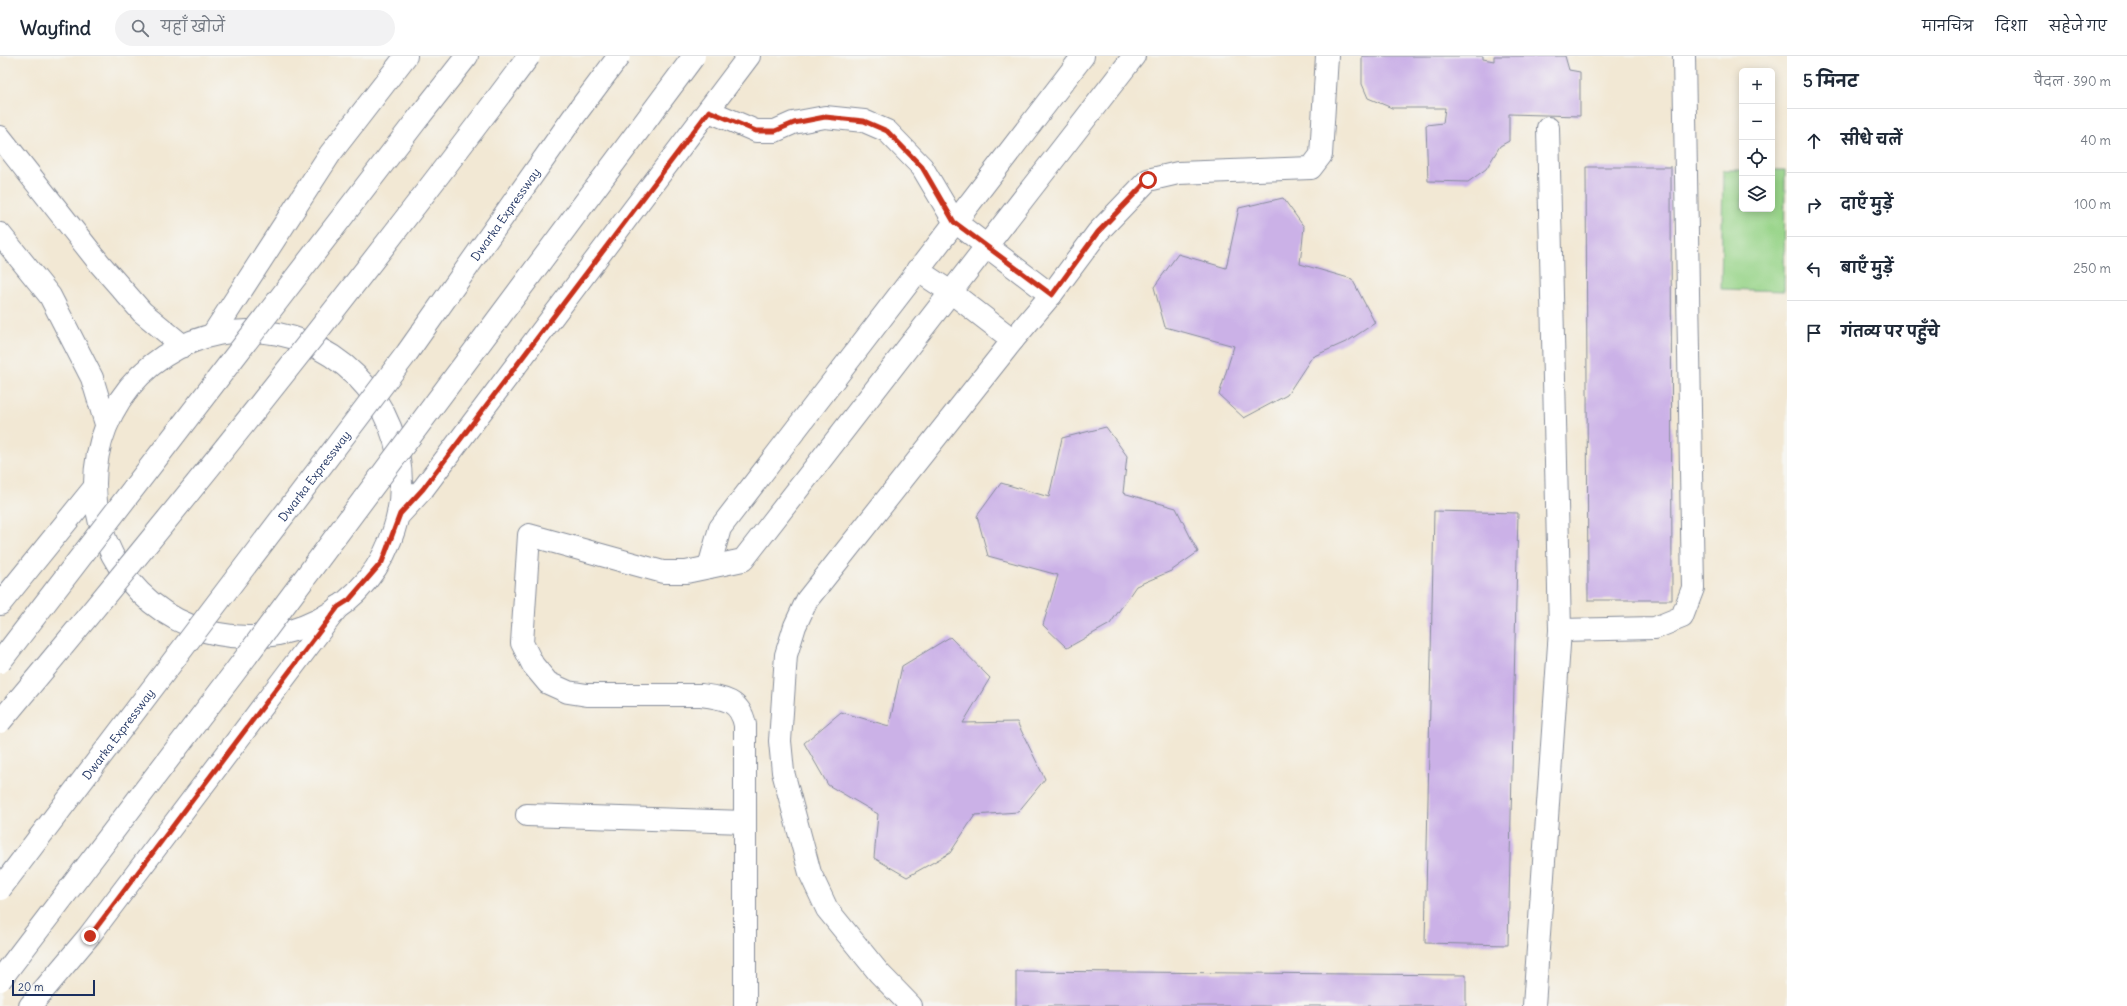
<!DOCTYPE html>
<html lang="hi">
<head>
<meta charset="utf-8">
<style>
	body { margin:0; font-family:Delius,"Playpen Sans Deva",sans-serif; background:#f2f2f3; color:#1f2937 }
	.controls { position:absolute; right:12px; top:12px; display:grid; overflow:hidden; border-radius:6px; box-shadow:0 2px 10px #0003 }
	.controls button { width:36px; height:36px; display:grid; place-items:center; padding:0; border:0; border-bottom:1px solid #e0e1e3; background:#fff; color:#1f2937; font:20px sans-serif }
	.scale { position:absolute; left:12px; bottom:10px; width:83px; box-sizing:border-box; padding-left:4px; border:2px solid #1b2f5e; border-top:0; font-size:11px; line-height:14px; white-space:nowrap; color:#1b2f5e; -webkit-text-stroke:3px #f6f6f2; paint-order:stroke }
	.stop { position:absolute; width:12px; height:12px; margin:-9px; border:3px solid #c8321e; border-radius:50%; background:#fff }
	.stop.end { background:#c8321e; border-color:#fff; box-shadow:0 1px 4px #0008 }
	.list { margin:0; padding:0; list-style:none }
	h2 { display:flex; justify-content:space-between; align-items:center; height:52px; margin:0; padding:0 16px; font-size:17px }
	h2 small { font-size:13px; font-weight:400; color:#747a83 }
	.list li { display:grid; grid-template-columns:26px 1fr auto; gap:12px; align-items:center; box-sizing:border-box; height:64px; padding:0 16px; border-top:1px solid #e0e1e3 }
	.list b { display:block; font-size:15px; white-space:nowrap }
	.list em { font-size:13px; font-style:normal; color:#747a83 }
	.icon { flex:none; width:22px; height:22px; fill:none; stroke:currentColor; stroke-width:2; stroke-linecap:round; stroke-linejoin:round }
	.map { position:relative; flex:none; width:1787px; height:950px; overflow:hidden }
	header { display:flex; align-items:center; gap:24px; box-sizing:border-box; height:56px; padding:0 20px; background:#fff; border-bottom:1px solid #e0e1e3 }
	header strong { font-size:19px }
	nav { display:flex; gap:22px; margin-inline-start:auto; font-size:14px }
	.search { width:280px; height:36px; background:#f2f2f3; display:flex; align-items:center; gap:10px; box-sizing:border-box; padding:0 14px; border-radius:22px; color:#747a83; font-size:15px }
	main { display:flex }
	aside { flex:1; background:#fff }
	.map>svg:first-child { display:block }
</style>
</head>
<body>
<header>
<strong>Wayfind</strong>
<div class="search"><svg class="icon" aria-label="search" viewBox="0 0 24 24"><circle cx="10" cy="10" r="6"/><path d="M15 15l6 6"/></svg>यहाँ खोजें</div>
<nav><a>मानचित्र</a><a>दिशा</a><a>सहेजे गए</a></nav>
</header>
<main>
<div class="map">
<svg width="1787" height="950" viewBox="0 0 1787 950">
	<rect width="100%" height="100%" fill="#f6f6f2"/>
	<filter id="ink" filterUnits="userSpaceOnUse"><feTurbulence type="fractalNoise" baseFrequency=".025" numOctaves="2"/><feDisplacementMap in="SourceGraphic" scale="8" xChannelSelector="R" yChannelSelector="G"/><feConvolveMatrix kernelMatrix="1 2 1 2 8 2 1 2 1" color-interpolation-filters="sRGB"/></filter>
	<filter id="wash" filterUnits="userSpaceOnUse"><feTurbulence type="fractalNoise" baseFrequency=".012" numOctaves="4" result="noise"/><feDisplacementMap in="SourceGraphic" scale="16" xChannelSelector="R" yChannelSelector="G"/><feGaussianBlur stdDeviation="0.9" result="paint"/><feColorMatrix in="noise" values="0 0 0 0 0 0 0 0 0 0 0 0 0 0 0 0 0 1.4 0 .05"/><feComposite in="paint" operator="in"/></filter>
	<g filter="url(#wash)">
		<rect width="100%" height="100%" fill="#f2e8d4"/>
		<path fill="#98d489" stroke="#5a8274" d="M 1723,114 L 1742,114 L 1742,153 L 1772,153 L 1772,114 L 1785,114 L 1784,235 L 1721,233 Z"/>
		<g id="blocks">
			<g fill="#cbb1e7">
				<path d="M 1362,0 L 1483,0 L 1483,3 L 1494,5 L 1494,0 L 1565,0 L 1569,14 L 1580,16 L 1580,60 L 1509,58 L 1509,85 L 1500,90 L 1486,113 L 1468,126 L 1428,125 L 1426,69 L 1443,67 L 1445,52 L 1392,52 L 1368,42 L 1362,28 Z"/>
				<path d="M 1586,111 L 1671,111 L 1672,544 L 1588,544 Z"/>
				<path d="M 1283,142 L 1304,171 L 1300,208 L 1352,223 L 1375,267 L 1348,285 L 1312,301 L 1287,339 L 1244,362 L 1219,339 L 1234,290 L 1165,271 L 1154,231 L 1178,198 L 1226,212 L 1239,152 Z"/>
				<path d="M 1106,371 L 1127,400 L 1123,437 L 1176,452 L 1198,496 L 1171,515 L 1136,530 L 1110,568 L 1067,592 L 1043,569 L 1058,519 L 988,500 L 977,460 L 1001,427 L 1049,441 L 1062,382 Z"/>
				<path d="M 1434,455 L 1518,457 L 1508,889 L 1425,887 Z"/>
				<path d="M 950,581 L 990,622 L 963,667 L 1017,666 L 1045,723 L 1018,756 L 975,759 L 950,797 L 907,821 L 874,802 L 878,758 L 828,729 L 804,687 L 841,656 L 889,670 L 902,610 Z"/>
				<path d="M 1016,915 L 1466,919 L 1466,950 L 1016,950 Z"/>
			</g>
		</g>
	</g>
	<g filter="url(#ink)">
		<use href="#blocks" fill-opacity="0" stroke="#868c99" stroke-width="1"/>
		<g fill="none" stroke-linecap="round" stroke-linejoin="round">
			<defs>
				<g id="minor">
					<path d="M 709,55 L 756,75 L 775,75 L 793,67 L 825,61 L 864,65 L 887,75 L 922,111 L 954,165 L 1051,239"/>
					<path d="M 917,214 L 952,237 L 1013,284"/>
					<path d="M 709,511 L 720,472 L 1083,0"/>
					<path d="M 1560,574 L 1655,572 L 1682,561 L 1693,532 L 1684,0"/>
					<path d="M 527,759 L 745,766"/>
					<path d="M 745,950 L 745,669 C 740,644 724,642 701,639 L 587,639 L 568,636 L 548,627 L 533,609 L 522,587 L 529,479 L 663,516 L 686,516 L 743,504 L 1134,0"/>
					<path d="M 911,950 L 879,917 L 827,853 L 810,817 L 783,716 L 780,685 L 786,599 L 795,570 L 807,544 L 1013,284 L 1051,239 L 1098,176 L 1148,124 L 1178,117 L 1311,112 L 1321,99 L 1327,0"/>
					<path d="M 1534,950 L 1560,574 L 1548,72"/>
				</g>
				<g id="tertiary">
					<path d="M 213,278 L 330,98 L 406,0"/>
					<path d="M 400,458 L 423,433 L 749,0"/>
					<path d="M 0,548 L 94,432"/>
					<path d="M 30,950 L 89,880 L 338,551"/>
				</g>
				<g id="secondary">
					<path d="M 419,61 L 467,0"/>
					<path d="M 0,81 L 100,208 L 142,256 L 183,290"/>
					<path d="M 0,178 L 50,240 L 92,322 L 106,368"/>
					<circle cx="248" cy="428" r="153"/>
				</g>
			</defs>
			<use href="#minor" stroke="#868c99" stroke-width="24"/>
			<use href="#tertiary" stroke="#868c99" stroke-width="24"/>
			<use href="#secondary" stroke="#868c99" stroke-width="24"/>
			<use href="#minor" stroke="#fff" stroke-width="22"/>
			<use href="#tertiary" stroke="#fff" stroke-width="22"/>
			<use href="#secondary" stroke="#fff" stroke-width="22"/>
			<defs>
				<g id="secondary-bridge">
					<path d="M 0,606 L 419,61"/>
					<path d="M 0,924 L 234,617 L 694,0"/>
				</g>
				<g id="trunk-bridge">
					<path d="M 0,666 C 182,449 359,227 529,0"/>
					<path id="s1" d="M 0,833 L 407,297 L 572,63 L 619,0"/>
				</g>
			</defs>
			<use href="#secondary-bridge" stroke="#868c99" stroke-width="24" stroke-linecap="butt"/>
			<use href="#trunk-bridge" stroke="#868c99" stroke-width="24" stroke-linecap="butt"/>
			<use href="#secondary-bridge" stroke="#fff" stroke-width="22"/>
			<use href="#trunk-bridge" stroke="#fff" stroke-width="22"/>
		</g>
	</g>
	<g fill="none" stroke-linecap="round" stroke-linejoin="round" filter="url(#ink)">
		<path stroke="#c8321e" stroke-width="5" d="M 90,880 L 338,551 L 349,544 L 382,506 L 400,458 L 423,433 L 709,55 L 756,75 L 775,75 L 794,67 L 825,61 L 864,65 L 887,75 L 922,111 L 954,166 L 1052,239 L 1098,176 L 1148,124"/>
	</g>
	<g text-anchor="middle" dominant-baseline="central" stroke-width="3.5" stroke-linejoin="round" paint-order="stroke">
		<g font-size="12" fill="#1b2f5e" stroke="#f6f6f2">
			<text stroke="none"><textPath href="#s1" startOffset="843">Dwarka Expressway</textPath></text>
			<text stroke="none"><textPath href="#s1" startOffset="519">Dwarka Expressway</textPath></text>
			<text stroke="none"><textPath href="#s1" startOffset="195">Dwarka Expressway</textPath></text>
		</g>
	</g>
</svg>
<div class="controls">
<button>+</button>
<button>−</button>
<button><svg class="icon" aria-label="locate" viewBox="0 0 24 24"><circle cx="12" cy="12" r="6"/><path d="M12 2v4M12 18v4M2 12h4M18 12h4"/></svg></button>
<button><svg class="icon" aria-label="layers" viewBox="0 0 24 24"><path d="M12 4l9 5-9 5-9-5zM3 14l9 5 9-5"/></svg></button>
</div>
<div class="scale">20 m</div>
<div class="stop" style="left:1148px;top:124px"></div>
<div class="stop end" style="left:90px;top:880px"></div>
</div>
<aside>
<h2>5 मिनट<small>पैदल · 390 m</small></h2>
<ul class="list">
<li><svg class="icon" aria-label="ahead" viewBox="0 0 24 24"><path d="M12 20V5M6 11l6-6 6 6"/></svg><div><b>सीधे चलें</b></div><em>40 m</em></li>
<li><svg class="icon" aria-label="right" viewBox="0 0 24 24"><path d="M7 20v-9h11M14 6l5 5-5 5"/></svg><div><b>दाएँ मुड़ें</b></div><em>100 m</em></li>
<li><svg class="icon" aria-label="left" viewBox="0 0 24 24"><path d="M17 20v-9H6M10 6l-5 5 5 5"/></svg><div><b>बाएँ मुड़ें</b></div><em>250 m</em></li>
<li><svg class="icon" aria-label="arrive" viewBox="0 0 24 24"><path d="M6 21V4h12l-3 4 3 4H6"/></svg><div><b>गंतव्य पर पहुँचे</b></div></li>
</ul>
</aside>
</main>
</body>
</html>
